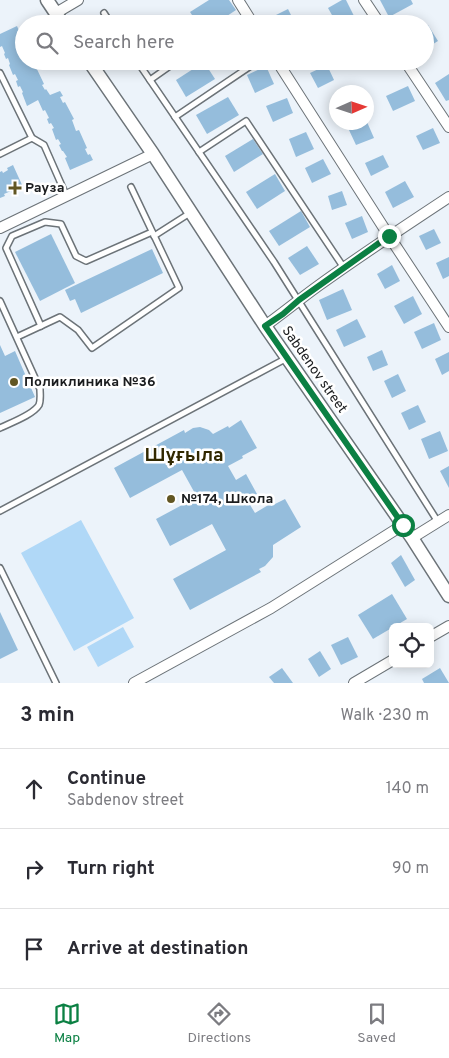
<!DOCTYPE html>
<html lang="en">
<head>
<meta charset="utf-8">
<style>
	body { margin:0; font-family:Overpass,sans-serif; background:#f7f7f7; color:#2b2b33 }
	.controls { position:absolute; right:15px; bottom:15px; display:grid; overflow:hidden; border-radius:8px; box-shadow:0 2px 12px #0003 }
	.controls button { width:45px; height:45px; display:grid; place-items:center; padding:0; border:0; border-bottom:1px solid #e1e1e2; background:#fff; color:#2b2b33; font:25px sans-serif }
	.compass { position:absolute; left:329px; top:85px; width:45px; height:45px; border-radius:50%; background:#fff; box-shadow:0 2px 12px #0003; rotate:87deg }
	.stop { position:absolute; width:15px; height:15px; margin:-11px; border:4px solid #0b8043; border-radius:50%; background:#fff }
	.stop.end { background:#0b8043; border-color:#fff; box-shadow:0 1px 5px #0008 }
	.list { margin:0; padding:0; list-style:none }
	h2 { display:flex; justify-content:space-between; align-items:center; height:65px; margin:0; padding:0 20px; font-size:21px }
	h2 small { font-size:16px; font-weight:400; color:#7c7c81 }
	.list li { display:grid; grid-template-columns:32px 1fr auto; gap:15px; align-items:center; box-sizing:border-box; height:80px; padding:0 20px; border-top:1px solid #e1e1e2 }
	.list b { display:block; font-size:19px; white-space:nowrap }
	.list p { margin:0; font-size:16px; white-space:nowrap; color:#7c7c81 }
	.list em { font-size:16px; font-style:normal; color:#7c7c81 }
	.icon { flex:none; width:28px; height:28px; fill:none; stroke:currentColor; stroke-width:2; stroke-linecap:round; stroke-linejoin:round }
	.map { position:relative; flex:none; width:449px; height:683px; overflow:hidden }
	.search { position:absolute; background:#fff; box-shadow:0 2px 12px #0003; left:15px; right:15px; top:15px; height:55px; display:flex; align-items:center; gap:12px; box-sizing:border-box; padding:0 18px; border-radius:28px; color:#7c7c81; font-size:19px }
	.sheet { height:305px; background:#fff }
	nav { display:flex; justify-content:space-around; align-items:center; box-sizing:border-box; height:70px; border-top:1px solid #e1e1e2; background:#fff; font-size:14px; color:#7c7c81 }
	nav a { display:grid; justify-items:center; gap:2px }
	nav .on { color:#0b8043 }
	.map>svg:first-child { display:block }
</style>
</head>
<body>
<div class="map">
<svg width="449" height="683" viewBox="0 0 449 683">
	<rect width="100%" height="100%" fill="#ecf3fa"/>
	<g fill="#b0d8f7">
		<path d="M 81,520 L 134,618 L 74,651 L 21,553 Z"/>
		<path d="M 123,627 L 134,647 L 98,667 L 87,647 Z"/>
	</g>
	<g fill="#95bddc">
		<path d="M 209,0 L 229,0 L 236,10 L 215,24 L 198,24 L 190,12 Z"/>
		<path d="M 342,0 L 346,0 L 354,16 L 339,24 L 337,24 L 328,8 Z"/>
		<path d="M 380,0 L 411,0 L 413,4 L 389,17 Z"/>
		<path d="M 288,9 L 294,21 L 290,24 L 270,24 L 268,19 Z"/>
		<path d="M 428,25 L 438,41 L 425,49 L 425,27 Z"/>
		<path d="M 17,26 L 19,31 L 17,32 L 20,38 L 22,37 L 24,40 L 24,61 L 31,61 L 33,66 L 35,65 L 44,84 L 42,85 L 45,90 L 46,89 L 50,95 L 60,91 L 63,96 L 60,97 L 63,103 L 65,102 L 74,119 L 72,120 L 76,131 L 79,130 L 87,148 L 85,149 L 88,155 L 90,154 L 93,160 L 70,170 L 65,158 L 67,157 L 63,151 L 62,151 L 59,145 L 61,144 L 58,139 L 56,140 L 52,129 L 54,128 L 51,123 L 49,124 L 47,119 L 49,118 L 45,110 L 43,111 L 38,100 L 27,106 L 22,93 L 23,92 L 20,86 L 18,87 L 16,81 L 18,80 L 15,74 L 13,75 L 9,65 L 10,64 L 8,58 L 6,59 L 4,54 L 5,53 L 2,46 L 0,47 L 0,34 Z"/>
		<path d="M 204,62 L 215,79 L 186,97 L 176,80 Z"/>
		<path d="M 327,65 L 334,80 L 318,88 L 310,73 Z"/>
		<path d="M 266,66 L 274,84 L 255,93 L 247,75 Z"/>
		<path d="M 449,74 L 449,100 L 446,101 L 435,83 Z"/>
		<path d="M 408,86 L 415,101 L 393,111 L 386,96 Z"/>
		<path d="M 228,97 L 239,115 L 207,134 L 196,115 Z"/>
		<path d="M 287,98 L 293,113 L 273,122 L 266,106 Z"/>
		<path d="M 367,122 L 374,138 L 356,145 L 349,130 Z"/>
		<path d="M 433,128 L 440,143 L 423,150 L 416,136 Z"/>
		<path d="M 306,132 L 314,149 L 296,157 L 289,139 Z"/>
		<path d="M 253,139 L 263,154 L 234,172 L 225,156 Z"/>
		<path d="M 383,155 L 389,167 L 371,176 L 365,163 Z"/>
		<path d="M 323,159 L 331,174 L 312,183 L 305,168 Z"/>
		<path d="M 13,165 L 23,187 L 12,193 L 11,191 L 4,194 L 5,196 L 0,198 L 0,172 L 2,171 L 3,173 L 8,170 L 7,168 Z"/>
		<path d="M 275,174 L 285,191 L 257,209 L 246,192 Z"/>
		<path d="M 405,181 L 414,197 L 393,208 L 385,192 Z"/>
		<path d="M 342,191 L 347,205 L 332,210 L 328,196 Z"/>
		<path d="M 301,211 L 310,227 L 279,246 L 269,231 Z"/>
		<path d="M 362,216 L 368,232 L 352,239 L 345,223 Z"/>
		<path d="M 434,229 L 441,243 L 426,250 L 419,236 Z"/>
		<path d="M 51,234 L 75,283 L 40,301 L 15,252 Z"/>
		<path d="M 307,246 L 319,264 L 300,275 L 288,258 Z"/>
		<path d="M 152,249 L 163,273 L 81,313 L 75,299 L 70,301 L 65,290 Z"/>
		<path d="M 449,257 L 449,276 L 443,279 L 436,263 Z"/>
		<path d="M 392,265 L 400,281 L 385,289 L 377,274 Z"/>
		<path d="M 343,289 L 352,310 L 327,320 L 319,300 Z"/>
		<path d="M 413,296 L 422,314 L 404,324 L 394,306 Z"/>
		<path d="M 357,319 L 366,337 L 344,347 L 336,330 Z"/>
		<path d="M 434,323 L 441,340 L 422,349 L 414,332 Z"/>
		<path d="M 0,345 L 5,356 L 15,351 L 35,397 L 0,413 Z"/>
		<path d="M 382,350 L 388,365 L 373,371 L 367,357 Z"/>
		<path d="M 449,352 L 449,371 L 442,375 L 435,359 Z"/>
		<path d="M 398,374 L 406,391 L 392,398 L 384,381 Z"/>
		<path d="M 418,405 L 426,422 L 409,430 L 401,413 Z"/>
		<path d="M 241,420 L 257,448 L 242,456 L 243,458 L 228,466 L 236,480 L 246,474 L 257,494 L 247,500 L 255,513 L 270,504 L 271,506 L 285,499 L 301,527 L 273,545 L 273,557 L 265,566 L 259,569 L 261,572 L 190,610 L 173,579 L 226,550 L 212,524 L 170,546 L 156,519 L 197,497 L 182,470 L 130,498 L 114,468 L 184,430 L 185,433 L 193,428 L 200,427 L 209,430 L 213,434 L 228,426 L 229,428 Z"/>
		<path d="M 440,431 L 448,451 L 429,459 L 421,439 Z"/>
		<path d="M 449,466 L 449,488 L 440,471 Z"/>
		<path d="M 401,555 L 415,580 L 405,587 L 391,563 Z"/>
		<path d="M 392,594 L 407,619 L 373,639 L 358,615 Z"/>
		<path d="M 0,612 L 18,650 L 0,659 Z"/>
		<path d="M 348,637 L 358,657 L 341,665 L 331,645 Z"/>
		<path d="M 320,651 L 331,669 L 319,677 L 308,659 Z"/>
		<path d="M 282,668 L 293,683 L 274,683 L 269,677 Z"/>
		<path d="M 440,668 L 449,683 L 424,683 L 422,679 Z"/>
	</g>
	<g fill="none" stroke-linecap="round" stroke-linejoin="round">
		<defs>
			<g id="service">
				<path d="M 104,13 L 111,24"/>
				<path d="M 234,24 L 247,15"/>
				<path d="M 137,61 L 274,262 L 438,522"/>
				<path d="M 0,73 L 32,138 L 44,145 L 66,195"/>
				<path d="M 150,80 L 177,61"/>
				<path d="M 175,117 L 258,61"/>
				<path d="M 199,152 L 246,121 L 344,268"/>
				<path d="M 0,154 L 32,138"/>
				<path d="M 154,236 L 190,213"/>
				<path d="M 0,301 L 40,389 C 40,394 41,400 39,405 C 33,415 10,423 0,428"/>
				<path d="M 41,326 L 6,248 L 12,236 L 45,222 L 61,224 L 76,256 L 86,261 L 152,232"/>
				<path d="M 17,337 L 60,317 L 78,330 L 92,348 L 179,288 L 131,187"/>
				<path d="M 0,511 L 287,358"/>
				<path d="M 0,568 L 56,683"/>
			</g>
			<g id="minor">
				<path d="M 238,0 L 253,24"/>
				<path d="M 364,0 L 380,24"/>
				<path d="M 56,13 L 78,0"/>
				<path d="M 277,61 L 389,236 L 449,327"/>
				<path d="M 405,61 L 449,127"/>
				<path d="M 0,228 L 153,154"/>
				<path d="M 265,326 C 283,313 300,299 318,286 C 361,255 405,226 449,197"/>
				<path d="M 412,538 L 449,515"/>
				<path d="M 430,637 L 449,626"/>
				<path d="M 134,683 L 271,608 L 403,525"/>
				<path d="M 354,683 L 393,660"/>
			</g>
			<g id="tertiary">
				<path d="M 47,0 L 63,24"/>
				<path d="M 89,61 L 153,154 L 265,326 L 412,538 L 449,596"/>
			</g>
		</defs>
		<use href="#service" stroke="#6c7378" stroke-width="8"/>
		<use href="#minor" stroke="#6c7378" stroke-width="12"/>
		<use href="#tertiary" stroke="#6c7378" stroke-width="15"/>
		<use href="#service" stroke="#fff" stroke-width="5"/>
		<use href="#minor" stroke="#fff" stroke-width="10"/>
		<use href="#tertiary" stroke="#fff" stroke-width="12"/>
	</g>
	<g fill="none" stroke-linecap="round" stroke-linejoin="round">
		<path stroke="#0b8043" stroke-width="6" d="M 389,236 L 299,300 L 283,314 L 265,326 L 403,525"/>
	</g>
	<g fill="#615623" stroke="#fff" stroke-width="2">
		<path d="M12.5 180.5h5v5h5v5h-5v5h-5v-5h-5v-5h5z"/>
		<circle cx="14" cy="382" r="5"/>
		<circle cx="171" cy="499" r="5"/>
	</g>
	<g text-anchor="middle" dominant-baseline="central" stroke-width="5" stroke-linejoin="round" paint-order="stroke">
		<g font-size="14" font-weight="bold" fill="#1a1c1e" stroke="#fff" text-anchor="start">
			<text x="25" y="188">Рауза</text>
			<text x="24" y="382">Поликлиника №36</text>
			<text x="181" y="499">№174, Школа</text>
		</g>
		<g font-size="14" fill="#1a1c1e" stroke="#fff">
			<text transform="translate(314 370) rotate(55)">Sabdenov street</text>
		</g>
		<g font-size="19" font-weight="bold" fill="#312800" stroke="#fff">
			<text x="184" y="456">Шұғыла</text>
		</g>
	</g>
</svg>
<div class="controls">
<button><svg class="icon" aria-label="locate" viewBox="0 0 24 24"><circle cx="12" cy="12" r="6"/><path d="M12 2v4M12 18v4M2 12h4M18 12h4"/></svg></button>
</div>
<svg class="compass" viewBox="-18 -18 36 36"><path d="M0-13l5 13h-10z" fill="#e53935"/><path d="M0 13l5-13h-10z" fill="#7c7c81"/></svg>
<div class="stop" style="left:403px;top:525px"></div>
<div class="stop end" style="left:389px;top:236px"></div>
<div class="search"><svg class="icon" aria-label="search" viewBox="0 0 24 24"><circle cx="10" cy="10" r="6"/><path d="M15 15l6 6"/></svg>Search here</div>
</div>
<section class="sheet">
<h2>3 min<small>Walk · 230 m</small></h2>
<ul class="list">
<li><svg class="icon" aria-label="ahead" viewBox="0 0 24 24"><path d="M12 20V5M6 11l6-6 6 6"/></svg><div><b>Continue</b><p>Sabdenov street</p></div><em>140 m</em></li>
<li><svg class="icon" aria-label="right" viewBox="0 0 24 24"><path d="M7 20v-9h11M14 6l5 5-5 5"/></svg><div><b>Turn right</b></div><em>90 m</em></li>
<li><svg class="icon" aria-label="arrive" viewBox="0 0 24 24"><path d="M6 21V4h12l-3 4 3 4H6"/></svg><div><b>Arrive at destination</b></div></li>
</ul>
</section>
<nav>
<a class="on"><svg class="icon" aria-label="map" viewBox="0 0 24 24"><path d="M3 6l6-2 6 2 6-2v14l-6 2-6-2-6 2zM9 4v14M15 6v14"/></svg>Map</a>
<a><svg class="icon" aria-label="directions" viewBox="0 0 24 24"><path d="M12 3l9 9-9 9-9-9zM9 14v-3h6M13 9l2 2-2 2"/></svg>Directions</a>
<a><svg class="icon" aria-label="saved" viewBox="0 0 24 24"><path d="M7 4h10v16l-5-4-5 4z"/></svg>Saved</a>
</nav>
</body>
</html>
